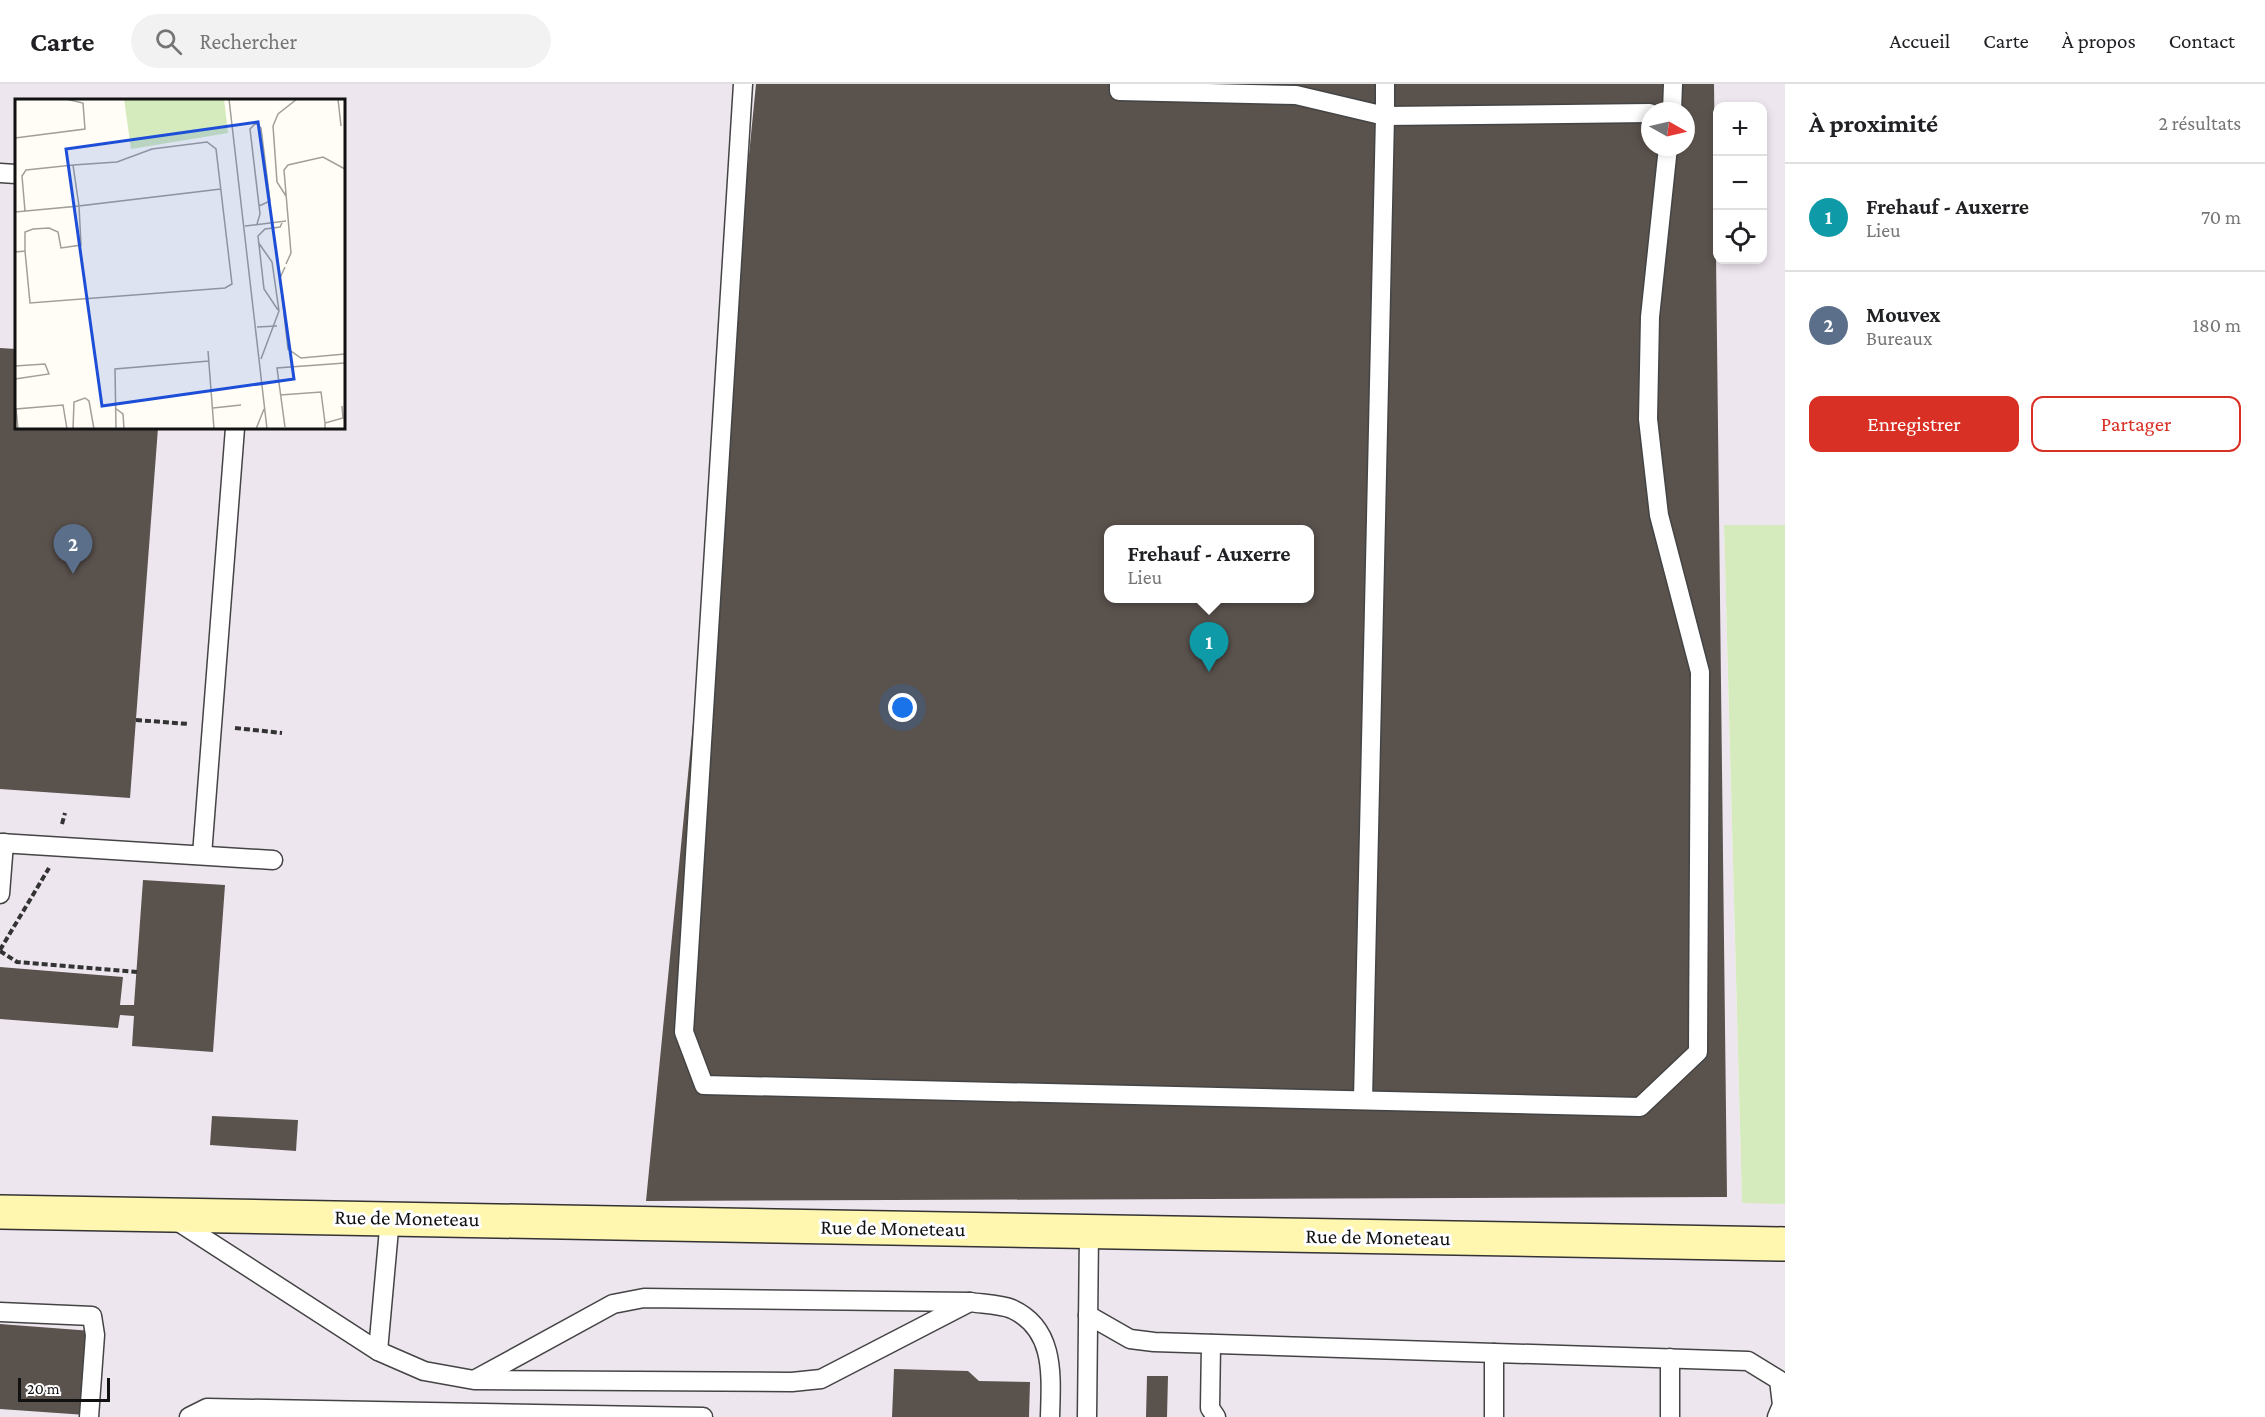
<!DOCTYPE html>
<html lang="fr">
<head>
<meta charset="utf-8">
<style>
	body { margin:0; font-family:"Crimson Pro",serif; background:#f2f2f2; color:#202124 }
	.controls { position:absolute; right:18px; top:18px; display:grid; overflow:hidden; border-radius:12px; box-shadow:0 3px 9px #0003 }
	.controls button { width:54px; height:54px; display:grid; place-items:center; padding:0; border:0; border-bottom:2px solid #e0e0e0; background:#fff; color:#202124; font:30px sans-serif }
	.compass { position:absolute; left:1641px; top:18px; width:54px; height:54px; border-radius:50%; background:#fff; box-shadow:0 3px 9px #0003; rotate:98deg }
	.scale { position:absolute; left:18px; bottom:15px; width:92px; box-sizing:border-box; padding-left:6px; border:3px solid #111; border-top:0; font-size:16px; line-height:21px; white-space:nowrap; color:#111; -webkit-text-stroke:4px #fff; paint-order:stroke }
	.you { position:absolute; left:903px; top:624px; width:21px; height:21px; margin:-15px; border:4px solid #fff; border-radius:50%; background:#1a73e8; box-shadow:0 0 0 9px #1a73e833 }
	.badge { display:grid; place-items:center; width:39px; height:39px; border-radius:50%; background:#d93025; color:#fff; font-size:20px; font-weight:700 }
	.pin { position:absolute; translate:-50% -50px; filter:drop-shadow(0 2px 3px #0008) }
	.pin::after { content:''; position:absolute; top:32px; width:21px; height:18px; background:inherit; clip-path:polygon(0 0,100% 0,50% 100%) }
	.popup { position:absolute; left:1104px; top:441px; width:210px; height:78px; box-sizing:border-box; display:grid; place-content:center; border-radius:12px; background:#fff; filter:drop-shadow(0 2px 4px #0005); font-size:20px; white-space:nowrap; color:#757577 }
	.popup b { font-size:22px; color:#202124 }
	.popup::after { content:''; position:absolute; left:50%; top:100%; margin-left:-12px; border:12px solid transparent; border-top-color:#fff }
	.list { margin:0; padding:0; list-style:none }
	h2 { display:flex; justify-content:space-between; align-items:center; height:78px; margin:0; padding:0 24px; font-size:26px }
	h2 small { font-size:20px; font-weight:400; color:#757577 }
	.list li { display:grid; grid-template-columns:39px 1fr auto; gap:18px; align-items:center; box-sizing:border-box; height:108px; padding:0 24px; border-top:2px solid #e0e0e0 }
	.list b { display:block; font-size:22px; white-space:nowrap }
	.list p { margin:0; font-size:20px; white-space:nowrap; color:#757577 }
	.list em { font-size:20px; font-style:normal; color:#757577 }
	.actions { display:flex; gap:12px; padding:18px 24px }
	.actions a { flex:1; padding:14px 0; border:2px solid #d93025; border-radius:12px; text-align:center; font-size:21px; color:#d93025 }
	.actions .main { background:#d93025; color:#fff }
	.icon { flex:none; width:33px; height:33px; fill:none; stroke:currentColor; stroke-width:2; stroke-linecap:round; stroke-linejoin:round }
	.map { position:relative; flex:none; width:1785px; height:1333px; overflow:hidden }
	header { display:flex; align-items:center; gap:36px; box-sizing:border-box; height:84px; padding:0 30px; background:#fff; border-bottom:2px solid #e0e0e0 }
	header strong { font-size:28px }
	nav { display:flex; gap:33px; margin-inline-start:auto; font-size:21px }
	.search { width:420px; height:54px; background:#f2f2f2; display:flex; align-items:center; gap:15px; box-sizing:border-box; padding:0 21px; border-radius:33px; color:#757577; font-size:22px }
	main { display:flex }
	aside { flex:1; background:#fff }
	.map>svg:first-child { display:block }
</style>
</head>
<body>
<header>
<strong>Carte</strong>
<div class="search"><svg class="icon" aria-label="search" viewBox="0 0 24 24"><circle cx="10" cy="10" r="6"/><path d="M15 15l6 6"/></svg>Rechercher</div>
<nav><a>Accueil</a><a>Carte</a><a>À propos</a><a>Contact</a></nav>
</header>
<main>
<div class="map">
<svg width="1785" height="1333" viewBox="0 0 1785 1333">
	<rect width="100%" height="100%" fill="#fffdf5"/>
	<path fill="#eee6ef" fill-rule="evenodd" d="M 0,0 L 1785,0 L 1785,441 L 1724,442 L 1742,1118 L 1785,1120 L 1785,1333 L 0,1333 ZM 16,16 L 344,16 L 344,344 L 16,344 ZM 1718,22 L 1762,22 L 1762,176 L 1718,176 ZM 1650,27 L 1686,27 L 1686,63 L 1650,63 ZM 1108,446 L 1310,446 L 1310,514 L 1108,514 Z"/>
	<path fill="#d5ebbd" d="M 1724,441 L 1785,441 L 1785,1120 L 1742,1119 Z"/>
	<g fill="#5a524d" fill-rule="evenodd">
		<path d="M 756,0 L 1714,0 L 1727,1113 L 646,1117 ZM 1650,27 L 1686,27 L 1686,63 L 1650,63 ZM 1108,446 L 1310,446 L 1310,514 L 1108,514 Z"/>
		<path d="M 0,264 L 16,265 L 16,344 L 158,344 L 130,714 L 0,705 Z"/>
		<path d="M 143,796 L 225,801 L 213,968 L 132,962 L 134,932 L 120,931 L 118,944 L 0,935 L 0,883 L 123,893 L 120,921 L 134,921 Z"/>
		<path d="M 212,1032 L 298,1036 L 296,1067 L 210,1061 Z"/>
		<path d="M 0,1240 L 92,1247 L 86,1331 L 0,1325 Z"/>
		<path d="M 894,1285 L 968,1287 L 979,1297 L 1030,1298 L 1029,1333 L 892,1333 Z"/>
		<path d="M 1147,1292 L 1168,1292 L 1167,1333 L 1146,1333 Z"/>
	</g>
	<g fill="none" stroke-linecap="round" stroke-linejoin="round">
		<defs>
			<g id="service">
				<path d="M 743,0 L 684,948 L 704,1001 L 1640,1023 L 1698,968 L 1700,588 L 1659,431 L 1648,335 L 1650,233 L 1668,63"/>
				<path d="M 1119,0 L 1119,7 L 1296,11 L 1385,32 L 1363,1016"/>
				<path d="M 1385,0 L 1385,32 L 1650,29"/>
				<path d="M 1672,27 L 1673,0"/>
				<path d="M 0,89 L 16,90"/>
				<path d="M 0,759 L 273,776"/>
				<path d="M 202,771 L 235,344"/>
				<path d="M 0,810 L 4,759"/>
				<path d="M 174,1135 L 378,1267 L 424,1287 L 474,1296 L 792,1298 L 821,1295 L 970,1218"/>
				<path d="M 0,1228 L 92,1232 L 95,1251 L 89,1333"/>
				<path d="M 1088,1231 L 1130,1255 L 1154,1258 L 1748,1277 L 1779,1296 L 1782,1321 L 1777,1333"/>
				<path d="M 1211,1260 L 1210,1324 L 1216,1333"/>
				<path d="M 378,1267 L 390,1134"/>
				<path d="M 1494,1269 L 1494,1333"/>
				<path d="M 476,1295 L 613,1220 L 644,1214 L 970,1218 C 982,1220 1000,1220 1012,1225 C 1056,1245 1051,1293 1050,1333"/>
				<path d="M 189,1333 L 207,1324 L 703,1333"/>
				<path d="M 1087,1333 L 1089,1148"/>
				<path d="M 1670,1333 L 1670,1274"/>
			</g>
			<path id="secondary" d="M 0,1128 L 1785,1160"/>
		</defs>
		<use href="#service" stroke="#444" stroke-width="21"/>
		<use href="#secondary" stroke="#333" stroke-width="36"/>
		<g stroke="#333" stroke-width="4" stroke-dasharray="6 3" stroke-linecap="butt">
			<path d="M 136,636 L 189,640"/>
			<path d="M 235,644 L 282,649"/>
			<path d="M 62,740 L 65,729"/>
			<path d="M 0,866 L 49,784"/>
			<path d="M 0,867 L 17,878 L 137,888"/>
		</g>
		<use href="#service" stroke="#fff" stroke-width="18"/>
		<use href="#secondary" stroke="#fff6b0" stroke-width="33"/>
	</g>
	<g text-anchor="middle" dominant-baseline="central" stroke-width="6" stroke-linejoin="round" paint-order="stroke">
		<g font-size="21" fill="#111" stroke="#fff">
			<text transform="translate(407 1134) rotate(1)">Rue de Moneteau</text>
			<text transform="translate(893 1144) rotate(1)">Rue de Moneteau</text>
			<text transform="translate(1378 1153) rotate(1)">Rue de Moneteau</text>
		</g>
	</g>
	<g transform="translate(15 15)">
		<rect width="330" height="330" fill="#fffdf5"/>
		<path d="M 109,0 L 209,0 L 213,34 L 116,50 Z" fill="#d5ebbd"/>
		<path fill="none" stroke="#a09f9a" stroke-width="1.5" d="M 214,0 L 252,330M 323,0 L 326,27M 0,39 L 70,30 L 68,4 L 51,0M 271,97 L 262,83 L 258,27 L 263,15 L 282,0M 0,113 L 64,107 L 58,66 L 11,71 L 7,77 L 10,112M 242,125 L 245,115 L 235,30 L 241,24 L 246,29 L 255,102 L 244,107M 230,127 L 271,122M 243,143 L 257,163 L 264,212 L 246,260M 10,152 L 15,204 L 210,189 L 217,185 L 201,50 L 192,43 L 137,50 L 102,63 L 58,66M 0,153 L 10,152 L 10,133 L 18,130 L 34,129 L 43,133 L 46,149 L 66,146 L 64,107 L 206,90M 271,165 L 276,154 L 269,71 L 273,66 L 308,58 L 330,70M 270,168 L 265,179 L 273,250 L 286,259 L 330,255M 263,211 L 249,190 L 243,137 L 250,130 L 265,128 L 268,122M 242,228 L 262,227M 193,252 L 199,330M 0,267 L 30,265 L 34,275 L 0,280M 265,296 L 306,293 L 310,324M 100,309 L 108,315 L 109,330M 198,309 L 226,306M 270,328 L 262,269 L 330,264M 3,330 L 1,310 L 48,306 L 52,330M 58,330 L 59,303 L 70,299 L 74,302 L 79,330M 101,330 L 100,270 L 194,262M 241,330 L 249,310M 310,330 L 310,324 L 328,319 L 327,307"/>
		<path fill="#1d4ed8" fill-opacity="0.15" stroke="#1d4ed8" stroke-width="3" d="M 243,23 L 279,280 L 87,307 L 51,50 Z"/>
		<rect width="330" height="330" fill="none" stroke="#111" stroke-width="3"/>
	</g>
</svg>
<div class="controls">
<button>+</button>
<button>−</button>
<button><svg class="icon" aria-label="locate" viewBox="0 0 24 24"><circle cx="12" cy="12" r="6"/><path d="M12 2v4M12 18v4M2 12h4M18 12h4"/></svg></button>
</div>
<svg class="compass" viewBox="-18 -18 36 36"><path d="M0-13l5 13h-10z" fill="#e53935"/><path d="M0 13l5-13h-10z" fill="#757577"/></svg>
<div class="scale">20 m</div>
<div class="you"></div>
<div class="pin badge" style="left:1209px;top:588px;background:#0f9aa8">1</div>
<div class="popup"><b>Frehauf - Auxerre</b>Lieu</div>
<div class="pin badge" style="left:73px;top:490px;background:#5c6f8a">2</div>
</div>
<aside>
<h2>À proximité<small>2 résultats</small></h2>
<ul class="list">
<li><span class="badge" style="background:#0f9aa8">1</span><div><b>Frehauf - Auxerre</b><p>Lieu</p></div><em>70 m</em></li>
<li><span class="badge" style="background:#5c6f8a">2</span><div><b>Mouvex</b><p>Bureaux</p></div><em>180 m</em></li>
</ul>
<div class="actions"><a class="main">Enregistrer</a><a>Partager</a></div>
</aside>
</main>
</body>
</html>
